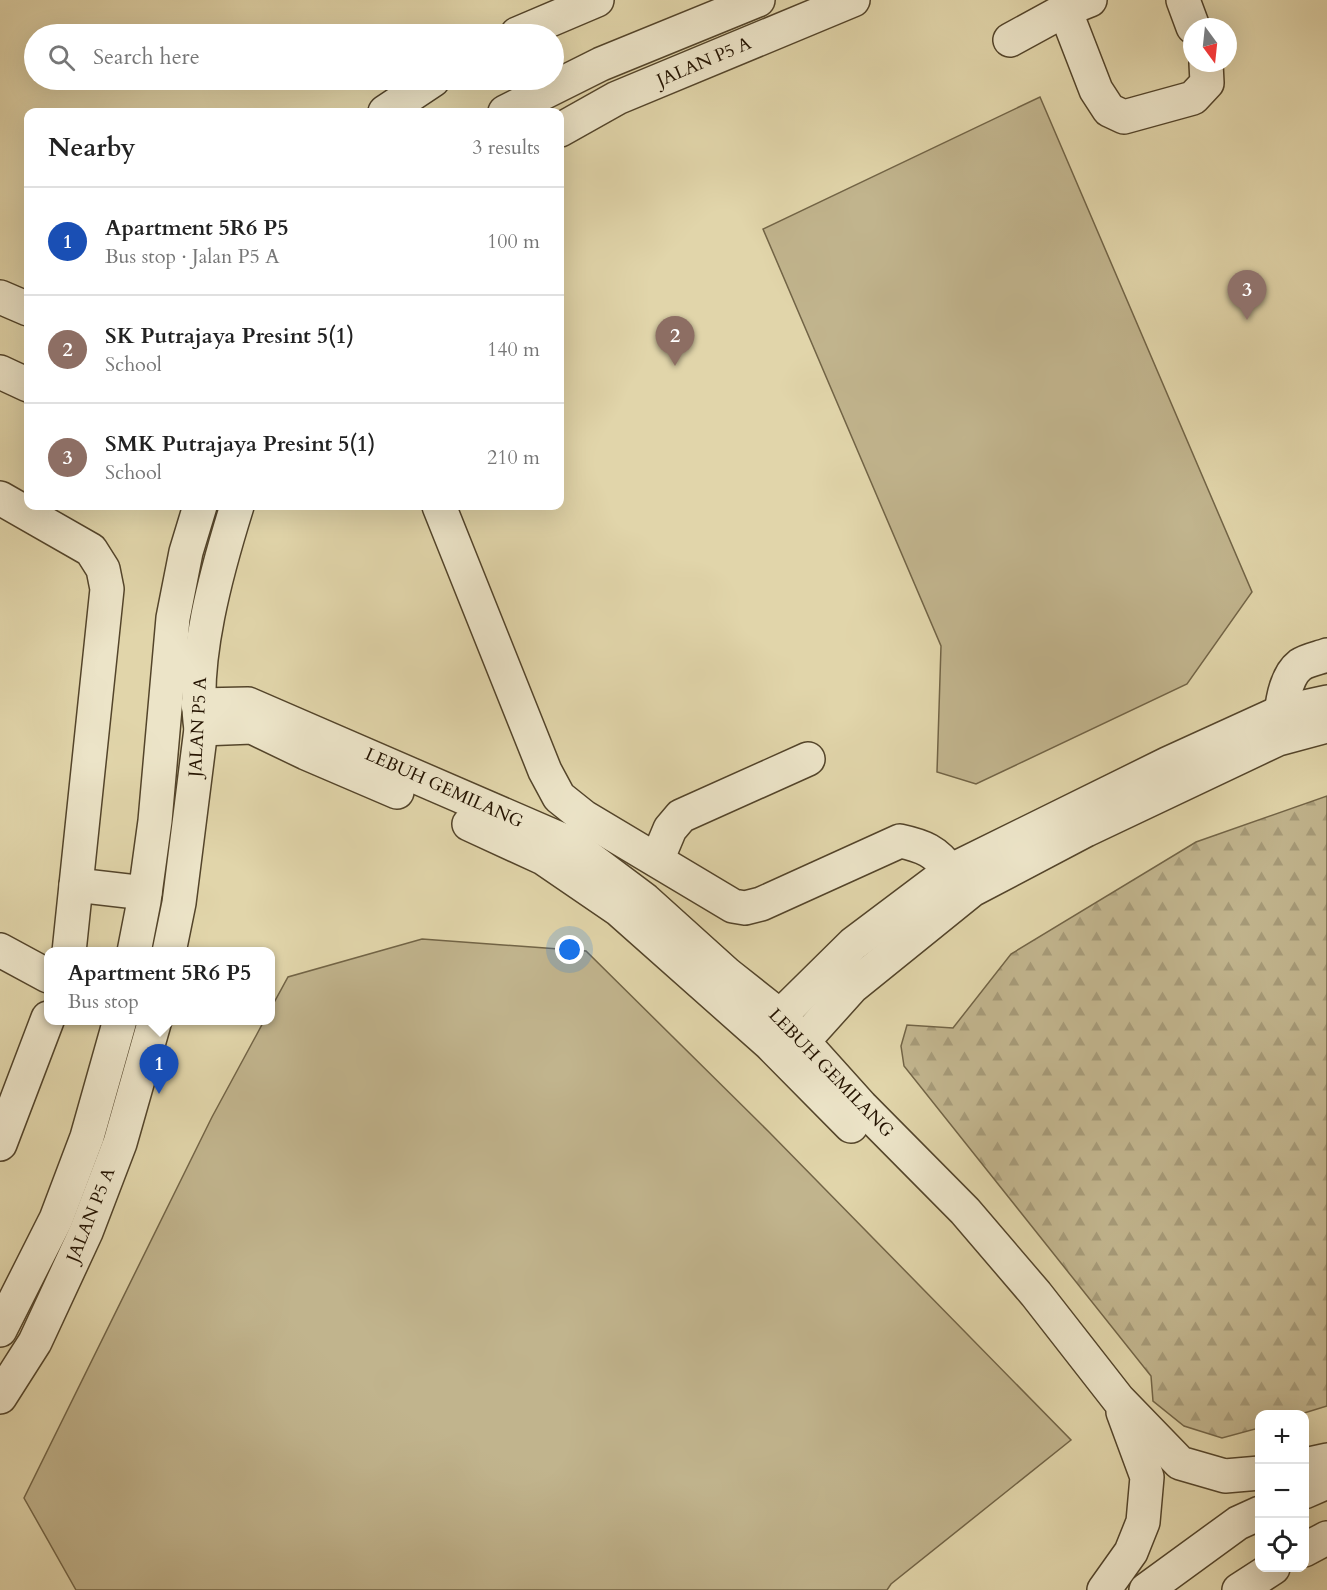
<!DOCTYPE html>
<html lang="en">
<head>
<meta charset="utf-8">
<style>
	body { margin:0; font-family:Cardo,serif; background:#f2f2f2; color:#222 }
	.controls { position:absolute; right:18px; bottom:18px; display:grid; overflow:hidden; border-radius:12px; box-shadow:0 6px 24px #0002 }
	.controls button { width:54px; height:54px; display:grid; place-items:center; padding:0; border:0; border-bottom:2px solid #e0e0e0; background:#fff; color:#222; font:30px sans-serif }
	.compass { position:absolute; left:1183px; top:18px; width:54px; height:54px; border-radius:50%; background:#fff; box-shadow:0 6px 24px #0002; rotate:165deg }
	.you { position:absolute; left:570px; top:950px; width:21px; height:21px; margin:-15px; border:4px solid #fff; border-radius:50%; background:#1a73e8; box-shadow:0 0 0 9px #1a73e833 }
	.badge { display:grid; place-items:center; width:39px; height:39px; border-radius:50%; background:#d93025; color:#fff; font-size:20px; font-weight:700 }
	.pin { position:absolute; translate:-50% -50px; filter:drop-shadow(0 2px 3px #0008) }
	.pin::after { content:''; position:absolute; top:32px; width:21px; height:18px; background:inherit; clip-path:polygon(0 0,100% 0,50% 100%) }
	.popup { position:absolute; left:44px; top:947px; width:231px; height:78px; box-sizing:border-box; display:grid; place-content:center; border-radius:12px; background:#fff; filter:drop-shadow(0 2px 4px #0005); font-size:20px; white-space:nowrap; color:#767676 }
	.popup b { font-size:22px; color:#222 }
	.popup::after { content:''; position:absolute; left:50%; top:100%; margin-left:-12px; border:12px solid transparent; border-top-color:#fff }
	.list { margin:0; padding:0; list-style:none }
	h2 { display:flex; justify-content:space-between; align-items:center; height:78px; margin:0; padding:0 24px; font-size:26px }
	h2 small { font-size:20px; font-weight:400; color:#767676 }
	.list li { display:grid; grid-template-columns:39px 1fr auto; gap:18px; align-items:center; box-sizing:border-box; height:108px; padding:0 24px; border-top:2px solid #e0e0e0 }
	.list b { display:block; font-size:22px; white-space:nowrap }
	.list p { margin:0; font-size:20px; white-space:nowrap; color:#767676 }
	.list em { font-size:20px; font-style:normal; color:#767676 }
	.icon { flex:none; width:33px; height:33px; fill:none; stroke:currentColor; stroke-width:2; stroke-linecap:round; stroke-linejoin:round }
	.map { position:relative; flex:none; width:1327px; height:1590px; overflow:hidden }
	.search { position:absolute; background:#fff; box-shadow:0 6px 24px #0002; left:24px; top:24px; width:540px; height:66px; display:flex; align-items:center; gap:15px; box-sizing:border-box; padding:0 21px; border-radius:33px; color:#767676; font-size:22px }
	.panel { position:absolute; background:#fff; box-shadow:0 6px 24px #0002; left:24px; top:108px; width:540px; height:402px; border-radius:12px }
	.map>svg:first-child { display:block }
</style>
</head>
<body>
<div class="map">
<svg width="1327" height="1590" viewBox="0 0 1327 1590">
	<defs>
		<pattern id="forest-firs" width="22" height="20" patternUnits="userSpaceOnUse" patternTransform="scale(1.5)"><rect width="22" height="20" fill="#c1b48d"/><path d="M5 1l3.5 6h-7zM16 11l3.5 6h-7z" fill="#a69a78"/></pattern>
	</defs>
	<rect width="100%" height="100%" fill="#e1d5aa"/>
	<filter id="stains"><feTurbulence type="fractalNoise" baseFrequency=".00333" numOctaves="4"/><feColorMatrix values="0 0 0 0 .2 0 0 0 0 .09 0 0 0 0 .02 0 0 0 .5 -.17"/></filter>
	<radialGradient id="worn" r=".72"><stop offset=".6" stop-color="#630" stop-opacity="0"/><stop offset="1" stop-color="#630" stop-opacity=".3"/></radialGradient>
	<g fill="#c1b48d" stroke="#726446" stroke-width="1.5">
		<path d="M 1040,97 L 1252,592 L 1187,684 L 976,784 L 937,772 L 941,646 L 763,229 Z"/>
		<path d="M 422,939 L 586,951 L 769,1132 L 1071,1440 L 891,1584 L 887,1590 L 76,1590 L 24,1498 L 212,1117 L 264,1021 L 270,1020 L 270,1010 L 288,977 Z"/>
	</g>
	<path fill="url(#forest-firs)" stroke="#726446" stroke-width="1.5" d="M 1327,796 L 1327,1406 L 1301,1414 L 1260,1414 L 1259,1428 L 1222,1438 L 1184,1426 L 1153,1401 L 1151,1376 L 904,1066 L 901,1046 L 907,1025 L 953,1028 L 1011,954 L 1196,842 Z"/>
	<g fill="none" stroke-linecap="round" stroke-linejoin="round">
		<defs>
			<g id="minor">
				<path d="M 1183,0 L 1193,27"/>
				<path d="M 1065,10 L 1096,90 L 1109,110 L 1124,117 L 1193,98 L 1207,83 L 1206,63"/>
				<path d="M 517,34 L 597,0"/>
				<path d="M 1010,40 L 1065,10 L 1090,0"/>
				<path d="M 385,112 L 433,80"/>
				<path d="M 505,112 L 601,64 L 758,0"/>
				<path d="M 560,130 L 617,98 L 853,0"/>
				<path d="M 0,297 L 28,309"/>
				<path d="M 0,372 L 28,385"/>
				<path d="M 0,498 L 91,550 L 103,569 L 107,589 L 69,952"/>
				<path d="M 439,506 L 545,771 L 559,797 L 584,817 L 733,906 L 745,908 L 761,904 L 900,841 C 923,846 936,851 950,871"/>
				<path d="M 198,705 L 248,704 L 569,843 L 645,900 L 727,974 L 780,1016 L 861,1106 L 965,1211 L 1036,1294 L 1118,1399 L 1180,1463 L 1225,1476 L 1260,1473"/>
				<path d="M 201,729 L 252,727 L 306,753 L 397,792"/>
				<path d="M 1279,732 C 1281,713 1283,678 1300,665 C 1307,660 1319,658 1327,655"/>
				<path d="M 469,824 L 543,858 L 619,910 L 770,1044 L 851,1126"/>
				<path d="M 657,860 L 670,829 L 681,816 L 808,759"/>
				<path d="M 76,885 L 145,893"/>
				<path d="M 0,950 L 48,976"/>
				<path d="M 134,952 L 144,901 L 155,821 L 173,618 L 186,552 L 200,506"/>
				<path d="M 169,952 L 179,903 L 201,729 C 191,662 217,570 237,506"/>
				<path d="M 764,1033 L 780,1016 L 853,944 L 950,871 L 1167,764 L 1281,712 L 1327,702"/>
				<path d="M 789,1057 L 852,987 L 972,890 L 1086,830 L 1278,739 L 1327,726"/>
				<path d="M 0,1144 L 48,1018"/>
				<path d="M 0,1330 L 56,1219 L 87,1137 L 120,1020"/>
				<path d="M 0,1397 L 35,1342 L 86,1232 L 120,1143 L 155,1020"/>
				<path d="M 1304,1465 L 1327,1460"/>
				<path d="M 1304,1492 L 1327,1482"/>
				<path d="M 1304,1550 L 1327,1538"/>
				<path d="M 1104,1590 L 1131,1552 L 1143,1522 L 1147,1477 L 1123,1412"/>
				<path d="M 1146,1590 L 1238,1523 L 1260,1513"/>
				<path d="M 1239,1590 L 1273,1568"/>
			</g>
		</defs>
		<use href="#minor" stroke="#53442a" stroke-width="36"/>
		<use href="#minor" stroke="#ece4c8" stroke-width="33"/>
	</g>
	<g text-anchor="middle" dominant-baseline="central" stroke-width="4.5" stroke-linejoin="round" paint-order="stroke">
		<g font-size="18" fill="#241300" stroke="#ece4c8">
			<text transform="translate(704 62) rotate(-23)">JALAN P5 A</text>
			<text transform="translate(198 727) rotate(-87)">JALAN P5 A</text>
			<text transform="translate(444 788) rotate(24)">LEBUH GEMILANG</text>
			<text transform="translate(831 1073) rotate(46)">LEBUH GEMILANG</text>
			<text transform="translate(91 1215) rotate(-68)">JALAN P5 A</text>
		</g>
	</g>
	<rect width="100%" height="100%" filter="url(#stains)"/>
	<rect width="100%" height="100%" fill="url(#worn)"/>
</svg>
<div class="controls">
<button>+</button>
<button>−</button>
<button><svg class="icon" aria-label="locate" viewBox="0 0 24 24"><circle cx="12" cy="12" r="6"/><path d="M12 2v4M12 18v4M2 12h4M18 12h4"/></svg></button>
</div>
<svg class="compass" viewBox="-18 -18 36 36"><path d="M0-13l5 13h-10z" fill="#e53935"/><path d="M0 13l5-13h-10z" fill="#767676"/></svg>
<div class="you"></div>
<div class="pin badge" style="left:159px;top:1094px;background:#1a4fb4">1</div>
<div class="popup"><b>Apartment 5R6 P5</b>Bus stop</div>
<div class="pin badge" style="left:675px;top:366px;background:#8d6e63">2</div>
<div class="pin badge" style="left:1247px;top:320px;background:#8d6e63">3</div>
<div class="search"><svg class="icon" aria-label="search" viewBox="0 0 24 24"><circle cx="10" cy="10" r="6"/><path d="M15 15l6 6"/></svg>Search here</div>
<section class="panel">
<h2>Nearby<small>3 results</small></h2>
<ul class="list">
<li><span class="badge" style="background:#1a4fb4">1</span><div><b>Apartment 5R6 P5</b><p>Bus stop · Jalan P5 A</p></div><em>100 m</em></li>
<li><span class="badge" style="background:#8d6e63">2</span><div><b>SK Putrajaya Presint 5(1)</b><p>School</p></div><em>140 m</em></li>
<li><span class="badge" style="background:#8d6e63">3</span><div><b>SMK Putrajaya Presint 5(1)</b><p>School</p></div><em>210 m</em></li>
</ul>
</section>
</div>
</body>
</html>
